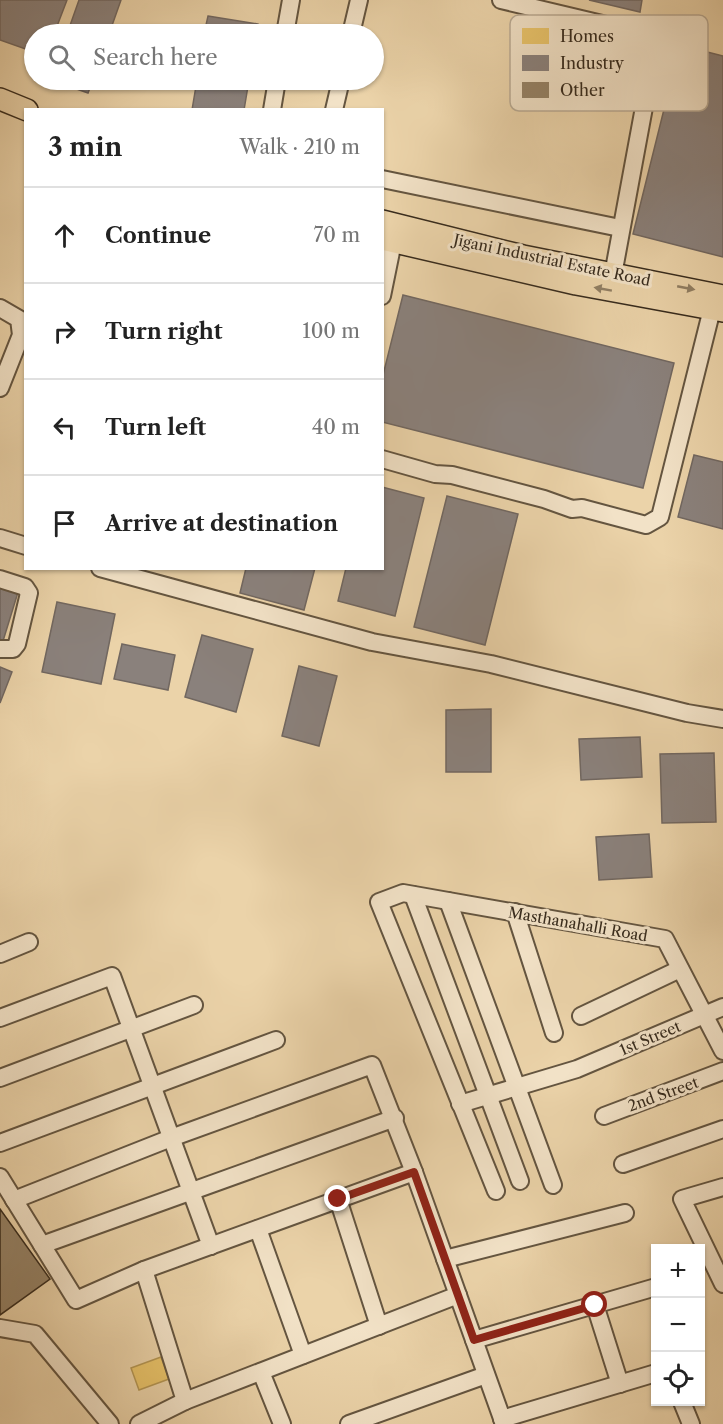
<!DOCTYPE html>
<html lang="en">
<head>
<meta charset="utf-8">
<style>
	body { margin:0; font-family:"Libre Caslon Text",serif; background:#f6f6f6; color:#222 }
	.controls { position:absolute; right:18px; bottom:18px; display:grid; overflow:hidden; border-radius:0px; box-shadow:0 2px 4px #0004 }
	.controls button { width:54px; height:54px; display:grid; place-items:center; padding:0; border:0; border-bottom:2px solid #e0e0e0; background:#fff; color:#222; font:30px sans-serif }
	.stop { position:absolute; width:18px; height:18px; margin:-14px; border:4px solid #8f2418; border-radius:50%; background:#fff }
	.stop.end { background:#8f2418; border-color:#fff; box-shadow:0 2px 6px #0008 }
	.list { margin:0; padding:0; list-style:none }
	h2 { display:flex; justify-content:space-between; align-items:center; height:78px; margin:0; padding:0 24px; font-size:26px }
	h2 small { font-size:20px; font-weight:400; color:#767676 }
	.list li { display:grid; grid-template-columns:39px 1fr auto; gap:18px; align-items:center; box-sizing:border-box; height:96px; padding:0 24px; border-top:2px solid #e0e0e0 }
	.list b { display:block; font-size:22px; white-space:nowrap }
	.list em { font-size:20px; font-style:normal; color:#767676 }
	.icon { flex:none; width:33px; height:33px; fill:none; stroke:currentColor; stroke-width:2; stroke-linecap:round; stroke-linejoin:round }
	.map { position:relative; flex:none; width:723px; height:1424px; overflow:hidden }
	.search { position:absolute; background:#fff; box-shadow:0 2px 4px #0004; left:24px; top:24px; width:360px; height:66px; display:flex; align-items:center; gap:15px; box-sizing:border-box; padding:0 21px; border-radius:33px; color:#767676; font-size:22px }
	.panel { position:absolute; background:#fff; box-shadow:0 2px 4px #0004; left:24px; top:108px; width:360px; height:462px; border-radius:0px }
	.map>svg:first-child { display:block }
</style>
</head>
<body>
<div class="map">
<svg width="723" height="1424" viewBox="0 0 723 1424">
	<rect width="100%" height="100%" fill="#ebd3a9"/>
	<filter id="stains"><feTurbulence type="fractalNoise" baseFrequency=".00333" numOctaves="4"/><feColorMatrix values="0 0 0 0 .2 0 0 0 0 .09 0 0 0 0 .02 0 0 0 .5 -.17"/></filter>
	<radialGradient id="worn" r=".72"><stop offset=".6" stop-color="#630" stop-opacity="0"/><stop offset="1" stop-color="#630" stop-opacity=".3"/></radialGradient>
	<path fill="#e9c46a" stroke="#b49653" stroke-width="1.5" d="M 161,1357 L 169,1379 L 139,1390 L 131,1368 Z"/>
	<g fill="#8a817c" stroke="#716760" stroke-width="1.5">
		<path d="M 0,0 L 67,0 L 54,34 L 34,34 L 34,52 L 0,40 Z"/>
		<path d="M 79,0 L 121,0 L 109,34 L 67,34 Z"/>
		<path d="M 589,0 L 642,0 L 640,12 Z"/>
		<path d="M 208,16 L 258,24 L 256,34 L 204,34 Z"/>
		<path d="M 680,45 L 723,56 L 723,257 L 633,234 Z"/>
		<path d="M 51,80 L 93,80 L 88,93 Z"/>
		<path d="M 197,80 L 249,80 L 244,110 L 192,110 Z"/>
		<path d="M 403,295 L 674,363 L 643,488 L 382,422 L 382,379 Z"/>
		<path d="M 694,455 L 723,462 L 723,529 L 678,517 Z"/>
		<path d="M 382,487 L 424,498 L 395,616 L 338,601 L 346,568 L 382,568 Z"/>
		<path d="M 447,496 L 518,514 L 485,645 L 414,627 Z"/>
		<path d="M 246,568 L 315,568 L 304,610 L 240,593 Z"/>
		<path d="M 0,583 L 19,589 L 3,641 L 0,641 Z"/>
		<path d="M 57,602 L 115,614 L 101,684 L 42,672 Z"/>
		<path d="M 202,635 L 253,649 L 236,712 L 185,697 Z"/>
		<path d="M 122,644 L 175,655 L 168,690 L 114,679 Z"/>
		<path d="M 299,666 L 337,676 L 319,746 L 282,736 Z"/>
		<path d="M 0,667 L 12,672 L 0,703 Z"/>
		<path d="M 491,709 L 491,772 L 446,772 L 446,710 Z"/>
		<path d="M 640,737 L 642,777 L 581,780 L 579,739 Z"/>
		<path d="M 714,753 L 716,822 L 662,823 L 660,754 Z"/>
		<path d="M 649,834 L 652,877 L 599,880 L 596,837 Z"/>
	</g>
	<path fill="#958266" stroke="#372b1d" stroke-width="1.5" d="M 0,1209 L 50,1279 L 0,1315 Z"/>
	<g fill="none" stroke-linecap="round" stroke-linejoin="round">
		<defs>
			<g id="minor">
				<path d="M 501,0 L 657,37 L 613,275"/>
				<path d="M 285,34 L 291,0"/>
				<path d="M 351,34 L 359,0"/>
				<path d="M 272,110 L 277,80"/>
				<path d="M 334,110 L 341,80"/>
				<path d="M 382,179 L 620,228"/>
				<path d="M 382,296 L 393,242"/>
				<path d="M 0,308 L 19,319 L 21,335 L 0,388"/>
				<path d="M 382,459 L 435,474 L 452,475 L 544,499 L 572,509 L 582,508 L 646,525 L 660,517 L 712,309"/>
				<path d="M 0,538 L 26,546"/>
				<path d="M 100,568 L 372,642 L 491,664 L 687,713 L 723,719"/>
				<path d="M 0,579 L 25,587 L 29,593 L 17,644 L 13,649 L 0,649"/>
				<path d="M 413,895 L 520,1181"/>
				<path d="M 448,901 L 553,1185"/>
				<path d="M 515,912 L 554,1033"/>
				<path d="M 0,954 L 29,942"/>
				<path d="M 581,1016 L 680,969"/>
				<path d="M 0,1018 L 112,976 L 211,1246"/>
				<path d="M 0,1078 L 194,1005"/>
				<path d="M 460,1104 L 577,1069 L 723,1007"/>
				<path d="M 604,1116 L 723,1071"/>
				<path d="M 0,1143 L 276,1040"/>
				<path d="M 623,1164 L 723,1129"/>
				<path d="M 0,1177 L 76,1300 L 144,1270"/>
				<path d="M 723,1187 L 682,1199 L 723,1284"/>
				<path d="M 496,1191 L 379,902 L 403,893 L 665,939 L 723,1051"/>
				<path d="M 338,1199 L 379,1326"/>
				<path d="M 14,1200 L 171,1138 L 372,1065 L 414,1172"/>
				<path d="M 258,1229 L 303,1355"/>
				<path d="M 42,1245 L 395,1118"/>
				<path d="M 445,1259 L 625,1213"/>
				<path d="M 595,1305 L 620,1384"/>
				<path d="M 0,1328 L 35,1334 L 110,1424"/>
				<path d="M 474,1340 L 656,1287"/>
				<path d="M 261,1372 L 282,1424"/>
				<path d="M 185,1401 L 458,1295"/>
				<path d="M 682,1402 L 691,1424"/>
				<path d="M 502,1419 L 656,1373"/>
				<path d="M 139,1424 L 185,1401 L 144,1270 L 414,1172 L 504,1424"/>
				<path d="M 349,1424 L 486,1375"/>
			</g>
			<g id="major">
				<path d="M 0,99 L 27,110"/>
				<path d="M 382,221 L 523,256 L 723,296"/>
				<path d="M 382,239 L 576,284 L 723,311"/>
			</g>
		</defs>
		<use href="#minor" stroke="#645540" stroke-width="20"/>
		<use href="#major" stroke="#372b1d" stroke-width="24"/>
		<use href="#minor" stroke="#f2e2c7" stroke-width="16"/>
		<use href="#major" stroke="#ebd3a9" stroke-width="21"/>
	</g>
	<defs><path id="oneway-solid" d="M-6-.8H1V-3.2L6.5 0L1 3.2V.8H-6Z" transform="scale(1.5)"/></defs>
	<g fill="#917f63">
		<use href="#oneway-solid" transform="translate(686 288) rotate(11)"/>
		<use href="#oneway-solid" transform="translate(603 289) rotate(-170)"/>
	</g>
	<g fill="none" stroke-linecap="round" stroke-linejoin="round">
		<path stroke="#8f2418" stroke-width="8" d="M 338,1199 L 414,1172 L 474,1340 L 595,1305"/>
	</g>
	<g text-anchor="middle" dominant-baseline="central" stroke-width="6" stroke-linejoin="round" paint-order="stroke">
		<g font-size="15" fill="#372b1d" stroke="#f2e2c7">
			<text transform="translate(552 260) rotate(12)">Jigani Industrial Estate Road</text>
			<text transform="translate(578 924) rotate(10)">Masthanahalli Road</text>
			<text transform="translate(650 1038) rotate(-23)">1st Street</text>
			<text transform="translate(663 1094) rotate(-20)">2nd Street</text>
		</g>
	</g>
	<rect x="510" y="15" width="198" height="96" rx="9" fill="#f2e2c7" stroke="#baab94" stroke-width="1.5"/>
	<rect x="522" y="28" width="27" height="16" fill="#e9c46a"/>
	<rect x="522" y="55" width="27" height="16" fill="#8a817c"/>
	<rect x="522" y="82" width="27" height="16" fill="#958266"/>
	<g font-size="16" fill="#372b1d">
		<text x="560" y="42">Homes</text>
		<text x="560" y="69">Industry</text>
		<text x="560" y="96">Other</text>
	</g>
	<rect width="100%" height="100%" filter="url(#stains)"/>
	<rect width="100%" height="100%" fill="url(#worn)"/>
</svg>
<div class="controls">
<button>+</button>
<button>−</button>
<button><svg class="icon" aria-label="locate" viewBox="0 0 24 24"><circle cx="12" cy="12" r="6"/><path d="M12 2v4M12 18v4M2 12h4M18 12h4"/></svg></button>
</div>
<div class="stop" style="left:595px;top:1305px"></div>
<div class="stop end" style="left:338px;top:1199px"></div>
<div class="search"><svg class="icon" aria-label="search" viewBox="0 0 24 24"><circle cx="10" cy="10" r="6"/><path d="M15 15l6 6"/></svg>Search here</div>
<section class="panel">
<h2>3 min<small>Walk · 210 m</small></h2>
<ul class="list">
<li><svg class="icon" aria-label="ahead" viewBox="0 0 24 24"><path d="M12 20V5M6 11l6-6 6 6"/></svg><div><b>Continue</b></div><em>70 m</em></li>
<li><svg class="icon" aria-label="right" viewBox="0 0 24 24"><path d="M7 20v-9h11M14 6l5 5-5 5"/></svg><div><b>Turn right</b></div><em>100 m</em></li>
<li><svg class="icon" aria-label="left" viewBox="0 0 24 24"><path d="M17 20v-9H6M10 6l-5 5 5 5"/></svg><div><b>Turn left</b></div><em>40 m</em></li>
<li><svg class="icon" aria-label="arrive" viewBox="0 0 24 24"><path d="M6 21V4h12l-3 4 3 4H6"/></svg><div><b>Arrive at destination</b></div></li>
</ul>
</section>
</div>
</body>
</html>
